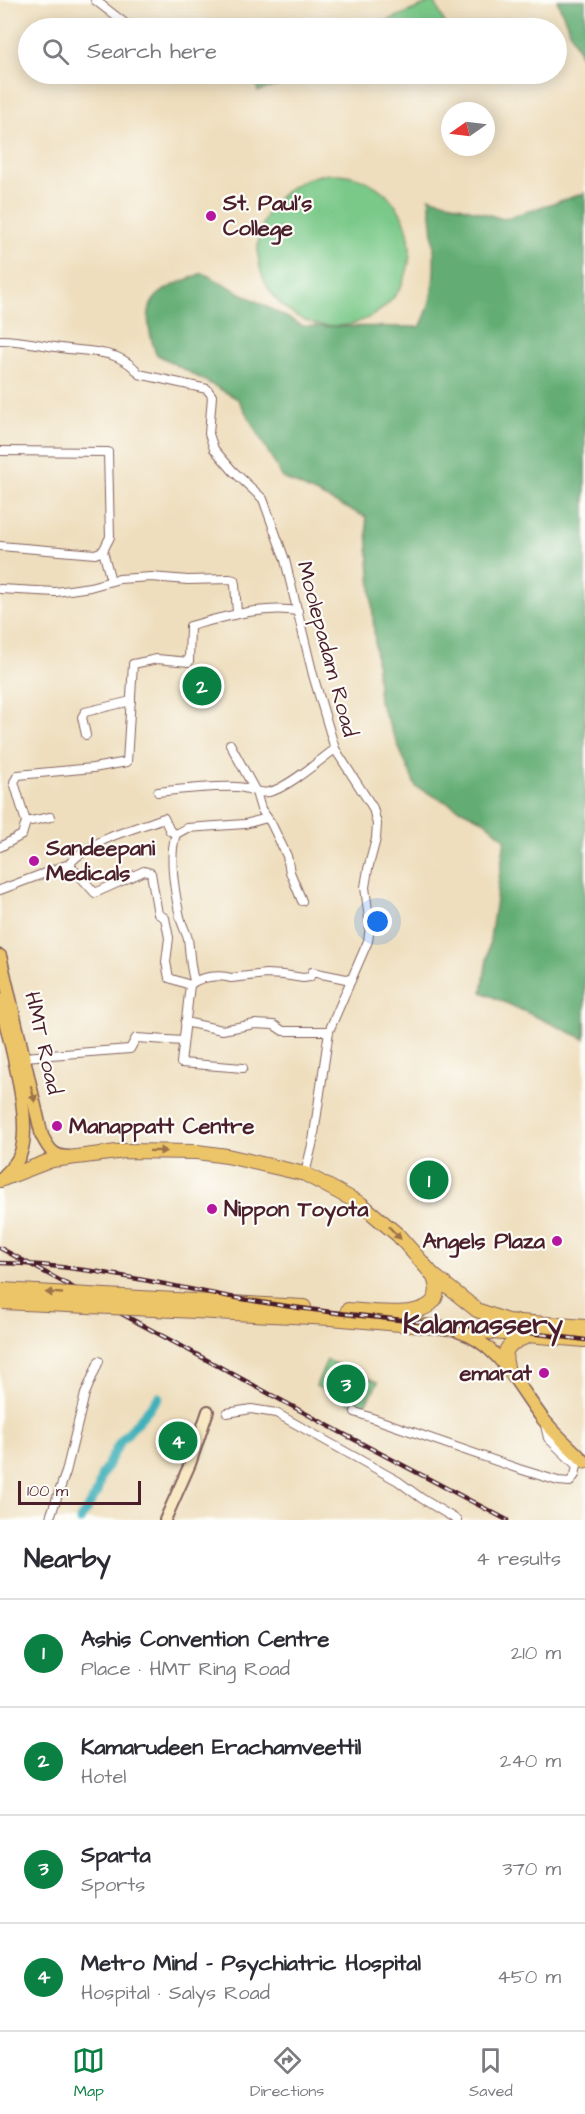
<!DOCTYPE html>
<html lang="en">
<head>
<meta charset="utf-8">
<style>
	body { margin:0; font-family:"Architects Daughter",sans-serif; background:#f2f2f3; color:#2b2b33 }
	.compass { position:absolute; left:441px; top:102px; width:54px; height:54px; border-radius:50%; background:#fff; box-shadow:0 3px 15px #0003; rotate:256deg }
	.scale { position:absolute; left:18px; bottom:15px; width:123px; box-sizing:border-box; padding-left:6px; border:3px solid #4a1f2b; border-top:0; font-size:16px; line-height:21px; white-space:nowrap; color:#4a1f2b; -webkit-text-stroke:4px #fdfcf7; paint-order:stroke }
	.you { position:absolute; left:378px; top:922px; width:21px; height:21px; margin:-15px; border:4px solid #fff; border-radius:50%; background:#1a73e8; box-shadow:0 0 0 9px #1a73e833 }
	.badge { display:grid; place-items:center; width:39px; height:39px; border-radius:50%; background:#0b8043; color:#fff; font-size:20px; font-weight:700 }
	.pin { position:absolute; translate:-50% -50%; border:3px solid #fff; box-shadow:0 2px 6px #0006 }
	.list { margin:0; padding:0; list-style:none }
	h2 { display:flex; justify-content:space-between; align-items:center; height:78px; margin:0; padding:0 24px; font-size:26px }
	h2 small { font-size:20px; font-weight:400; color:#7c7c81 }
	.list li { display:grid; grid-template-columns:39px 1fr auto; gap:18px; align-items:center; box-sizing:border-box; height:108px; padding:0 24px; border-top:2px solid #e1e1e2 }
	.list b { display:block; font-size:22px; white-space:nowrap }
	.list p { margin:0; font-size:20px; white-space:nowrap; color:#7c7c81 }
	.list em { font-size:20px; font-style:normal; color:#7c7c81 }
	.icon { flex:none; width:33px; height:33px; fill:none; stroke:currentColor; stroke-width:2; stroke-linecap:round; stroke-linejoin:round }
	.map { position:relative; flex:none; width:585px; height:1520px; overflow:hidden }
	.search { position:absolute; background:#fff; box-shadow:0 3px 15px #0003; left:18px; right:18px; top:18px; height:66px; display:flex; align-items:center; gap:15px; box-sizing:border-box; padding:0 21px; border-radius:33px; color:#7c7c81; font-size:22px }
	.sheet { height:510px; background:#fff }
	nav { display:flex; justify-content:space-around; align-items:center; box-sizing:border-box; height:84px; border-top:2px solid #e1e1e2; background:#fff; font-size:16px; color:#7c7c81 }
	nav a { display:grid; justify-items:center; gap:3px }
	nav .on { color:#0b8043 }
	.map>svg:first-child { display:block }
</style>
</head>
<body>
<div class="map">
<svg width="585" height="1520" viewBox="0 0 585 1520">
	<rect width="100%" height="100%" fill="#fdfcf7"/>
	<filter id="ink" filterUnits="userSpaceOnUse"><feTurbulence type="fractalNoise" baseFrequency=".0167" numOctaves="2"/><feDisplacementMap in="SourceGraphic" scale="12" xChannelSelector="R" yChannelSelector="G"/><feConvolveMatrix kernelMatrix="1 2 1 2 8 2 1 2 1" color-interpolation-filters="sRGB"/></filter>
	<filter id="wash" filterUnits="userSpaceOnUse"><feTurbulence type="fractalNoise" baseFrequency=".008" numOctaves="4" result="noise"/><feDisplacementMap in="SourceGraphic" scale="24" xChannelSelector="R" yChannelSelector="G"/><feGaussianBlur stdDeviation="1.35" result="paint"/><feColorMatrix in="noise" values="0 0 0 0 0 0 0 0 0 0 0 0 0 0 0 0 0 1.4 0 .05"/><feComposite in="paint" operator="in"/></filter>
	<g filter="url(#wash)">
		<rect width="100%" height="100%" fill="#eedebd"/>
		<g fill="#7ac989" stroke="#62745a" stroke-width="1.5">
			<path d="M 434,1 L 447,28 L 379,28 L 378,25 Z"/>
			<path d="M 254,74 L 314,74 L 314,76 L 258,91 Z"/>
			<circle cx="334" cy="250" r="76"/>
			<path d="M 327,1360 L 378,1382 L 362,1409 L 316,1386 Z"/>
		</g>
		<g fill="#63ad75" stroke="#566650" stroke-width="1.5">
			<path d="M 557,0 L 585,0 L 585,60 L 580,55 Z"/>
			<path d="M 585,193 L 585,1039 L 482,992 L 505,839 L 484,821 L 416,787 L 379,701 L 366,517 L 283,478 L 238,399 L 156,354 C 137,298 154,292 203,273 L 303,326 L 420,327 C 441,289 434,239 429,197 L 503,219 Z"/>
		</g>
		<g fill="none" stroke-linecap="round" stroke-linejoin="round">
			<path stroke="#41b1ba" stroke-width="9" d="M 80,1520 L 97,1493 L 101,1477 L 120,1442 L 159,1397"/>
		</g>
	</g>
	<g filter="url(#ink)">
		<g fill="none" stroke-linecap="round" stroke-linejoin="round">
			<defs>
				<g id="street">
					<path d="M 95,0 L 131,28"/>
					<path d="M 0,340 C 21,340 40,345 61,348 C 79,351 100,350 117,357 C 126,361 134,366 139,374 L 207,389 L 212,396 L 209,434 L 214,449 L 233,471 L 263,499 L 285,560 L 313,675 L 335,749 L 373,808 L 377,824 L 376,839 L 368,869 L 365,887 L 370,927 L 368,941 L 329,1031 L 313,1141 L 305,1174"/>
					<path d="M 0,451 L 108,452 L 110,537 L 103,551 L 111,581"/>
					<path d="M 0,546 L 95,554 L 103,551"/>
					<path d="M 0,589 L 56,592 L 90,587 L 119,579 L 151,577 L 188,580 L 230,579 L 234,580 L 235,584 L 237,613"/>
					<path d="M 86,735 L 82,717 L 85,712 L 131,701"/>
					<path d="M 230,744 L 256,792 L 261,809 L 271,823 L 287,856 L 290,872 L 302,901"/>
					<path d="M 158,792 C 185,789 211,786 237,787 C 248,787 258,795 269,792 C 286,789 320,760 335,749"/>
					<path d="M 26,822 L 50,817"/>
					<path d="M 176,834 C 168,856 175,894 180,917 C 182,925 186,932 188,939 C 190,953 190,967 194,980"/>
					<path d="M 0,847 L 22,835 L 26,822 L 14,782 L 18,775 L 93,768 L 127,762 L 133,664 L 157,659 L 189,662 L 190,626 C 224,617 263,605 298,611"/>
					<path d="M 69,864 C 94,838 131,830 164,818 L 170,831 L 176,834 L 187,828 L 245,824 L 267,818"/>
					<path d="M 0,890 L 69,864 L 95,893 L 144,871 L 151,873 L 158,914 L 165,918 L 169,938 L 166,962 L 169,978 L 190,985 L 181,1063 L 243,1068"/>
					<path d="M 190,985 C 198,977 220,974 231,978 L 266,974 L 284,975 L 303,978 L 310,977 L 312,972 L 351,980"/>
					<path d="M 185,1022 L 222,1030 L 255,1024 L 274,1025 L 283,1031 L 329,1031"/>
					<path d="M 24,1057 L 130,1049 L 136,1038 L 183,1041"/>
					<path d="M 355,1412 L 519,1469 L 558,1481 L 570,1482 L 575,1475 L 577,1466 L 548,1438 L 545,1425"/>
					<path d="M 227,1413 L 251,1409 L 276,1413 L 398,1481 L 421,1498 L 457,1520"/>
					<path d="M 49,1520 L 66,1472 L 85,1394 L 99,1361"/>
				</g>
				<path id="secondary" d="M 165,1520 L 190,1464 L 208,1411"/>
				<g id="primary">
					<path d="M 0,956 L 42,1136 C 49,1149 53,1157 69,1157"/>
					<path d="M 0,999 C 8,1037 34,1120 20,1155 C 16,1165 8,1172 0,1180"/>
					<path d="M 458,1331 C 500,1344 518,1387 543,1419 C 555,1434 571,1448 585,1462"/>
				</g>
				<g id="highway">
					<path d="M 0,1180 L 52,1160 L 125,1151 L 197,1152 L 227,1156 L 305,1174 L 361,1204 L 398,1235 L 433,1275 L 477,1310 L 507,1321 L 585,1327"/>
					<path d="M 175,1300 L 304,1307"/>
					<path d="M 175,1310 L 331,1318 L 585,1340"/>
					<path d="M 348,1310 C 374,1312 455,1325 433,1275"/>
					<path d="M 507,1367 C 501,1347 511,1343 528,1336"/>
				</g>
			</defs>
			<use href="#street" stroke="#83625e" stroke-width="10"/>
			<use href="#secondary" stroke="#83625e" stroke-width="14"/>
			<use href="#primary" stroke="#83625e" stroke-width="15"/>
			<use href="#highway" stroke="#83625e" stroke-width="16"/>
			<use href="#street" stroke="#fff" stroke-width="8"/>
			<use href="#secondary" stroke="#f8e8c3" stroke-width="10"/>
			<use href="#primary" stroke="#edc569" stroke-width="12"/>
			<use href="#highway" stroke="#edc569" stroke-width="14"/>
			<defs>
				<g id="rail">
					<path d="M 0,1248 L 338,1431 L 507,1520"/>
					<path d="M 0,1263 C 88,1264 174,1288 260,1302 C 368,1320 477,1325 585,1340"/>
				</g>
			</defs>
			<use href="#rail" stroke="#4a1f2b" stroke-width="4.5"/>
			<use href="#rail" stroke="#fdfcf7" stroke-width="2" stroke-dasharray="7" stroke-linecap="butt"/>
			<defs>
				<g id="highway-bridge">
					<path d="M 2,1290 L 175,1300"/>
					<path d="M 3,1302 L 175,1310"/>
				</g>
			</defs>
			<use href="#highway-bridge" stroke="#83625e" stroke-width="16" stroke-linecap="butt"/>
			<use href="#highway-bridge" stroke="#edc569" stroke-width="14"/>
		</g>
		<defs><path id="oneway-solid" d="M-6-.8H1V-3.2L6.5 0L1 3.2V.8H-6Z" transform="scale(1.5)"/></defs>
		<g fill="#9c724a">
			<use href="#oneway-solid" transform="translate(33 1094) rotate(76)"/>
			<use href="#oneway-solid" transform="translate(158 1151) rotate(1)"/>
			<use href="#oneway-solid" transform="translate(395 1233) rotate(46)"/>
			<use href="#oneway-solid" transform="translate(54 1293) rotate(-177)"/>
		</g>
	</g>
	<g fill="#b5179e" stroke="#fdfcf7" stroke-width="2">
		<circle cx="211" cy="216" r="6"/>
		<circle cx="34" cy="861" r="6"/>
		<circle cx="57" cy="1126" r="6"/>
		<circle cx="212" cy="1209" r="6"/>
		<circle cx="557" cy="1241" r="6"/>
		<circle cx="544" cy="1373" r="6"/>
	</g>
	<g text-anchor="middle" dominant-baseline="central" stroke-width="4.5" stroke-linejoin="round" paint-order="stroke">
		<g font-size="22" font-weight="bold" fill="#4a1f2b" stroke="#fdfcf7" text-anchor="start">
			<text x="223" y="203">St. Paul's<tspan x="223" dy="25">College</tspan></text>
			<text x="46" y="848">Sandeepani<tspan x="46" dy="25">Medicals</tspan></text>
			<text x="69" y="1126">Manappatt Centre</text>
			<text x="224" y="1209">Nippon Toyota</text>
			<text x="545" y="1241" text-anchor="end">Angels Plaza</text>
			<text x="532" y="1373" text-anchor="end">emarat</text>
		</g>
		<g font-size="22" fill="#4a1f2b" stroke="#fdfcf7">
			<text transform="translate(327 649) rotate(75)">Moolepadam Road</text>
			<text transform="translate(43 1043) rotate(77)">HMT Road</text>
		</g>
		<g font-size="28" font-weight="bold" fill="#4a1f2b" stroke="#fdfcf7">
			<text x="483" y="1324">Kalamassery</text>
		</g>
	</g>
</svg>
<svg class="compass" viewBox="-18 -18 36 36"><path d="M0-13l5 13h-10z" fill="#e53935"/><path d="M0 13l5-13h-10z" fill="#7c7c81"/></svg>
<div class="scale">100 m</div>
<div class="you"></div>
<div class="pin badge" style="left:429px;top:1180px">1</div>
<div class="pin badge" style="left:202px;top:686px">2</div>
<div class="pin badge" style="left:346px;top:1384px">3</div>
<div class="pin badge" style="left:178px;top:1441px">4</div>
<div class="search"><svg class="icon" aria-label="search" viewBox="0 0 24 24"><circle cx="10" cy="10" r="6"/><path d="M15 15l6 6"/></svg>Search here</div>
</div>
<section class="sheet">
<h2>Nearby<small>4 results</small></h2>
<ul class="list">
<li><span class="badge">1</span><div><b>Ashis Convention Centre</b><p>Place · HMT Ring Road</p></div><em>210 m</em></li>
<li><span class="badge">2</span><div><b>Kamarudeen Erachamveettil</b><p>Hotel</p></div><em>240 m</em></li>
<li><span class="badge">3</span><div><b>Sparta</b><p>Sports</p></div><em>370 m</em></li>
<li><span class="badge">4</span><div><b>Metro Mind - Psychiatric Hospital</b><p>Hospital · Salys Road</p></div><em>450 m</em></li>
</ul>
</section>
<nav>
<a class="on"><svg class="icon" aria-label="map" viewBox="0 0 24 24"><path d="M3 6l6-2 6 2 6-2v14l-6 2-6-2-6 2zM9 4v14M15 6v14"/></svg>Map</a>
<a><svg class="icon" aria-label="directions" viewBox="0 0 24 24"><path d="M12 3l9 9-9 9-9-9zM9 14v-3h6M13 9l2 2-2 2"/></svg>Directions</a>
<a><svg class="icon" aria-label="saved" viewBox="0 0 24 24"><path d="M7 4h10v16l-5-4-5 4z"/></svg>Saved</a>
</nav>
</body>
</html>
